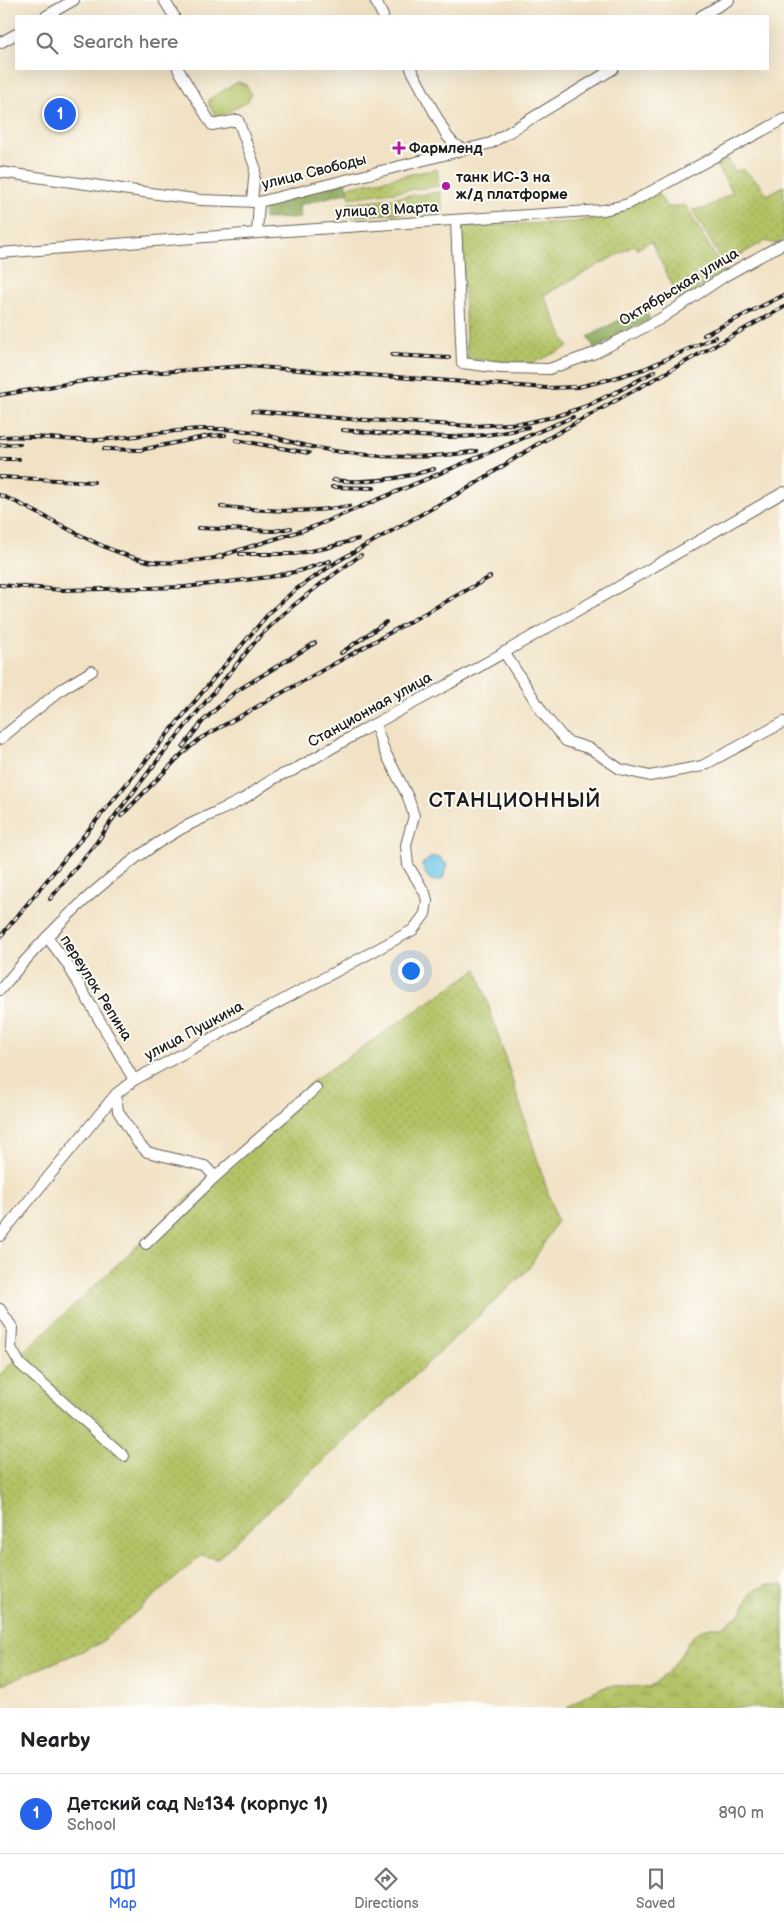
<!DOCTYPE html>
<html lang="en">
<head>
<meta charset="utf-8">
<style>
	body { margin:0; font-family:"Balsamiq Sans",sans-serif; background:#f2f2f2; color:#202124 }
	.you { position:absolute; left:410px; top:970px; width:18px; height:18px; margin:-12px; border:4px solid #fff; border-radius:50%; background:#1a73e8; box-shadow:0 0 0 8px #1a73e833 }
	.badge { display:grid; place-items:center; width:32px; height:32px; border-radius:50%; background:#2563eb; color:#fff; font-size:16px; font-weight:700 }
	.pin { position:absolute; translate:-50% -50%; border:2px solid #fff; box-shadow:0 1px 5px #0006 }
	.list { margin:0; padding:0; list-style:none }
	h2 { display:flex; justify-content:space-between; align-items:center; height:65px; margin:0; padding:0 20px; font-size:21px }
	h2 small { font-size:16px; font-weight:400; color:#757577 }
	.list li { display:grid; grid-template-columns:32px 1fr auto; gap:15px; align-items:center; box-sizing:border-box; height:80px; padding:0 20px; border-top:1px solid #e0e0e0 }
	.list b { display:block; font-size:19px; white-space:nowrap }
	.list p { margin:0; font-size:16px; white-space:nowrap; color:#757577 }
	.list em { font-size:16px; font-style:normal; color:#757577 }
	.icon { flex:none; width:28px; height:28px; fill:none; stroke:currentColor; stroke-width:2; stroke-linecap:round; stroke-linejoin:round }
	.map { position:relative; flex:none; width:784px; height:1708px; overflow:hidden }
	.search { position:absolute; background:#fff; box-shadow:0 5px 20px #0002; left:15px; right:15px; top:15px; height:55px; display:flex; align-items:center; gap:12px; box-sizing:border-box; padding:0 18px; border-radius:0px; color:#757577; font-size:19px }
	.sheet { height:145px; background:#fff }
	nav { display:flex; justify-content:space-around; align-items:center; box-sizing:border-box; height:70px; border-top:1px solid #e0e0e0; background:#fff; font-size:14px; color:#757577 }
	nav a { display:grid; justify-items:center; gap:2px }
	nav .on { color:#2563eb }
	.map>svg:first-child { display:block }
</style>
</head>
<body>
<div class="map">
<svg width="784" height="1708" viewBox="0 0 784 1708">
	<defs>
		<pattern id="green-dots" width="8" height="8" patternUnits="userSpaceOnUse" patternTransform="scale(1.25)"><rect width="8" height="8" fill="#b2c265"/><path d="M2 2h.1M6 6h.1" fill="none" stroke="#98a657" stroke-width="1.8" stroke-linecap="round"/></pattern>
		<pattern id="forest-crowns" width="20" height="18" patternUnits="userSpaceOnUse" patternTransform="scale(1.25)"><rect width="20" height="18" fill="#8da85a"/><path d="M2 6a3 3 0 1 1 6 0M12 15a3 3 0 1 1 6 0" fill="none" stroke="#72884a"/></pattern>
		<pattern id="wetland-marsh" width="20" height="14" patternUnits="userSpaceOnUse" patternTransform="scale(1.25)"><rect width="20" height="14" fill="#b2c265"/><path d="M1 5h8M5 5V1M11 12h8M15 12V8" fill="none" stroke="#98a657"/></pattern>
	</defs>
	<rect width="100%" height="100%" fill="#fdfcf7"/>
	<filter id="ink" filterUnits="userSpaceOnUse"><feTurbulence type="fractalNoise" baseFrequency=".02" numOctaves="2"/><feDisplacementMap in="SourceGraphic" scale="10" xChannelSelector="R" yChannelSelector="G"/><feConvolveMatrix kernelMatrix="1 2 1 2 8 2 1 2 1" color-interpolation-filters="sRGB"/></filter>
	<filter id="wash" filterUnits="userSpaceOnUse"><feTurbulence type="fractalNoise" baseFrequency=".0096" numOctaves="4" result="noise"/><feDisplacementMap in="SourceGraphic" scale="20" xChannelSelector="R" yChannelSelector="G"/><feGaussianBlur stdDeviation="1.12" result="paint"/><feColorMatrix in="noise" values="0 0 0 0 0 0 0 0 0 0 0 0 0 0 0 0 0 1.4 0 .05"/><feComposite in="paint" operator="in"/></filter>
	<g filter="url(#wash)">
		<rect width="100%" height="100%" fill="#f1e2c5"/>
		<g fill="url(#green-dots)" stroke="#676f40">
			<path d="M 725,154 L 735,171 L 743,169 L 760,184 L 767,195 L 784,186 L 784,239 L 776,244 L 765,241 L 724,264 L 692,210 L 706,208 L 733,192 L 713,161 Z"/>
			<path d="M 437,169 L 439,186 L 350,198 L 347,187 Z"/>
			<path d="M 440,192 L 443,211 L 350,216 L 348,203 Z"/>
			<path d="M 658,193 L 667,207 L 685,205 L 724,271 L 680,301 L 651,241 L 637,249 L 635,245 L 544,295 L 568,347 L 533,363 L 467,359 L 461,226 L 574,222 L 619,214 L 618,211 Z"/>
			<path d="M 477,969 L 557,1221 L 528,1270 L 217,1559 L 202,1555 L 99,1644 L 0,1685 L 0,1374 L 313,1081 Z"/>
		</g>
		<g fill="url(#forest-crowns)" stroke="#54623b">
			<path d="M 346,182 L 349,192 L 299,205 L 301,218 L 264,219 L 264,204 Z"/>
			<path d="M 643,307 L 650,319 L 595,349 L 588,337 Z"/>
		</g>
		<path fill="url(#wetland-marsh)" stroke="#676f40" d="M 766,1585 L 784,1585 L 784,1708 L 567,1708 C 601,1684 607,1683 649,1688 C 656,1681 666,1675 672,1667 C 689,1647 689,1624 722,1627 L 740,1614 L 752,1591 Z"/>
		<path fill="#b2c265" stroke="#676f40" d="M 238,82 L 246,85 L 251,94 L 248,101 L 223,115 L 215,115 L 209,105 L 209,99 Z"/>
		<path fill="#69c5e7" stroke="#427082" d="M 432,857 L 440,857 L 445,864 L 447,863 L 443,879 C 431,885 425,876 422,864 Z"/>
	</g>
	<g filter="url(#ink)">
		<g fill="none" stroke-linecap="round" stroke-linejoin="round">
			<defs>
				<g id="minor">
					<path d="M 164,0 L 174,16"/>
					<path d="M 375,0 L 383,16"/>
					<path d="M 46,16 L 74,0"/>
					<path d="M 701,16 L 729,0"/>
					<path d="M 0,43 L 16,34"/>
					<path d="M 178,69 L 212,125 L 238,120 L 255,167 L 252,202"/>
					<path d="M 411,69 L 447,136 L 454,144 L 464,149"/>
					<path d="M 0,172 L 201,200 L 259,202 L 491,143 L 613,69"/>
					<path d="M 456,221 L 462,363 L 501,368 L 549,369 L 595,353 L 660,319 L 725,276 L 784,243"/>
					<path d="M 257,233 L 259,202"/>
					<path d="M 0,253 L 257,233 L 604,210 L 628,204 L 784,119"/>
					<path d="M 504,652 L 545,716 L 566,741 L 591,749 L 620,769 L 650,776 L 702,766 L 784,722"/>
					<path d="M 0,739 L 62,689 L 92,671"/>
					<path d="M 47,937 L 66,962 L 134,1080"/>
					<path d="M 0,990 C 51,928 110,869 181,829 C 201,818 223,810 243,799 C 260,789 273,776 292,771 L 365,729 L 449,684 L 784,492"/>
					<path d="M 116,1094 L 118,1111 L 138,1143 L 147,1152 L 205,1166 L 215,1177"/>
					<path d="M 0,1236 L 116,1094 L 134,1080 L 413,930 L 425,914 L 427,901 L 425,893 L 408,865 L 406,845 L 414,816 L 408,797 L 384,750 L 375,724"/>
					<path d="M 146,1244 L 215,1177 L 316,1088"/>
					<path d="M 0,1309 L 12,1327 L 11,1348 L 20,1364 L 124,1456"/>
				</g>
			</defs>
			<use href="#minor" stroke="#676157" stroke-width="12"/>
			<use href="#minor" stroke="#fff" stroke-width="10"/>
			<defs>
				<g id="rail">
					<path d="M 704,335 L 784,295"/>
					<path d="M 392,355 L 449,358"/>
					<path d="M 613,394 L 655,371"/>
					<path d="M 0,395 L 120,375 L 244,366 L 547,388 L 578,387 L 611,379 L 644,369 L 715,337"/>
					<path d="M 582,408 L 618,391"/>
					<path d="M 253,411 L 349,419 L 473,426 L 525,423 L 553,417 L 587,406"/>
					<path d="M 343,430 C 406,435 467,444 528,427"/>
					<path d="M 0,437 C 33,434 66,442 98,440 C 150,436 200,423 253,432 C 273,436 292,443 312,447 C 366,458 423,460 477,451"/>
					<path d="M 236,440 L 309,453"/>
					<path d="M 0,445 L 20,444"/>
					<path d="M 104,449 L 140,450 L 209,436 L 225,435"/>
					<path d="M 0,459 L 19,459"/>
					<path d="M 0,477 L 94,482"/>
					<path d="M 333,480 C 368,484 401,479 434,469"/>
					<path d="M 332,487 L 374,488"/>
					<path d="M 0,495 C 47,514 93,548 143,560 C 168,566 197,560 223,557"/>
					<path d="M 221,507 C 263,510 307,514 349,506"/>
					<path d="M 198,528 L 274,531 L 291,528"/>
					<path d="M 240,554 L 294,554 L 326,548 L 358,539"/>
					<path d="M 217,557 L 313,527 L 573,417"/>
					<path d="M 0,585 L 62,590 L 185,587 L 270,577 L 299,571 L 330,561"/>
					<path d="M 341,653 L 386,622"/>
					<path d="M 183,747 L 203,721 L 235,692 L 315,643"/>
					<path d="M 121,816 L 182,754 L 201,738 L 490,577"/>
					<path d="M 50,899 L 97,842 L 117,813 L 161,756 L 260,636 L 284,613 L 322,583 L 361,555"/>
					<path d="M 0,937 L 224,666 L 270,612 L 295,590 L 338,561 L 470,487 L 536,445 L 784,307"/>
				</g>
			</defs>
			<use href="#rail" stroke="#1c1c1c" stroke-width="4"/>
			<use href="#rail" stroke="#fdfcf7" stroke-width="2" stroke-dasharray="5.5" stroke-linecap="butt"/>
		</g>
	</g>
	<g fill="#b5179e" stroke="#fdfcf7" stroke-width="2">
		<path d="M396.5 140.5h5v5h5v5h-5v5h-5v-5h-5v-5h5z"/>
		<circle cx="446" cy="186" r="5"/>
	</g>
	<g text-anchor="middle" dominant-baseline="central" stroke-width="4" stroke-linejoin="round" paint-order="stroke">
		<g font-size="15" font-weight="bold" fill="#1c1c1c" stroke="#fdfcf7" text-anchor="start">
			<text x="409" y="148">Фармленд</text>
			<text x="456" y="177">танк ИС-3 на<tspan x="456" dy="17">ж/д платформе</tspan></text>
		</g>
		<g font-size="15" fill="#1c1c1c" stroke="#fdfcf7">
			<text transform="translate(314 172) rotate(-14)">улица Свободы</text>
			<text transform="translate(387 210) rotate(-3)">улица 8 Марта</text>
			<text transform="translate(679 287) rotate(-31)">Октябрьская улица</text>
			<text transform="translate(370 710) rotate(-29)">Станционная улица</text>
			<text transform="translate(96 988) rotate(58)">переулок Репина</text>
			<text transform="translate(194 1031) rotate(-28)">улица Пушкина</text>
		</g>
		<g font-size="20" font-weight="bold" letter-spacing="1" fill="#1c1c1c" stroke="#fdfcf7">
			<text x="515" y="801">СТАНЦИОННЫЙ</text>
		</g>
	</g>
</svg>
<div class="you"></div>
<div class="pin badge" style="left:60px;top:114px">1</div>
<div class="search"><svg class="icon" aria-label="search" viewBox="0 0 24 24"><circle cx="10" cy="10" r="6"/><path d="M15 15l6 6"/></svg>Search here</div>
</div>
<section class="sheet">
<h2>Nearby<small></small></h2>
<ul class="list">
<li><span class="badge">1</span><div><b>Детский сад №134 (корпус 1)</b><p>School</p></div><em>890 m</em></li>
</ul>
</section>
<nav>
<a class="on"><svg class="icon" aria-label="map" viewBox="0 0 24 24"><path d="M3 6l6-2 6 2 6-2v14l-6 2-6-2-6 2zM9 4v14M15 6v14"/></svg>Map</a>
<a><svg class="icon" aria-label="directions" viewBox="0 0 24 24"><path d="M12 3l9 9-9 9-9-9zM9 14v-3h6M13 9l2 2-2 2"/></svg>Directions</a>
<a><svg class="icon" aria-label="saved" viewBox="0 0 24 24"><path d="M7 4h10v16l-5-4-5 4z"/></svg>Saved</a>
</nav>
</body>
</html>
